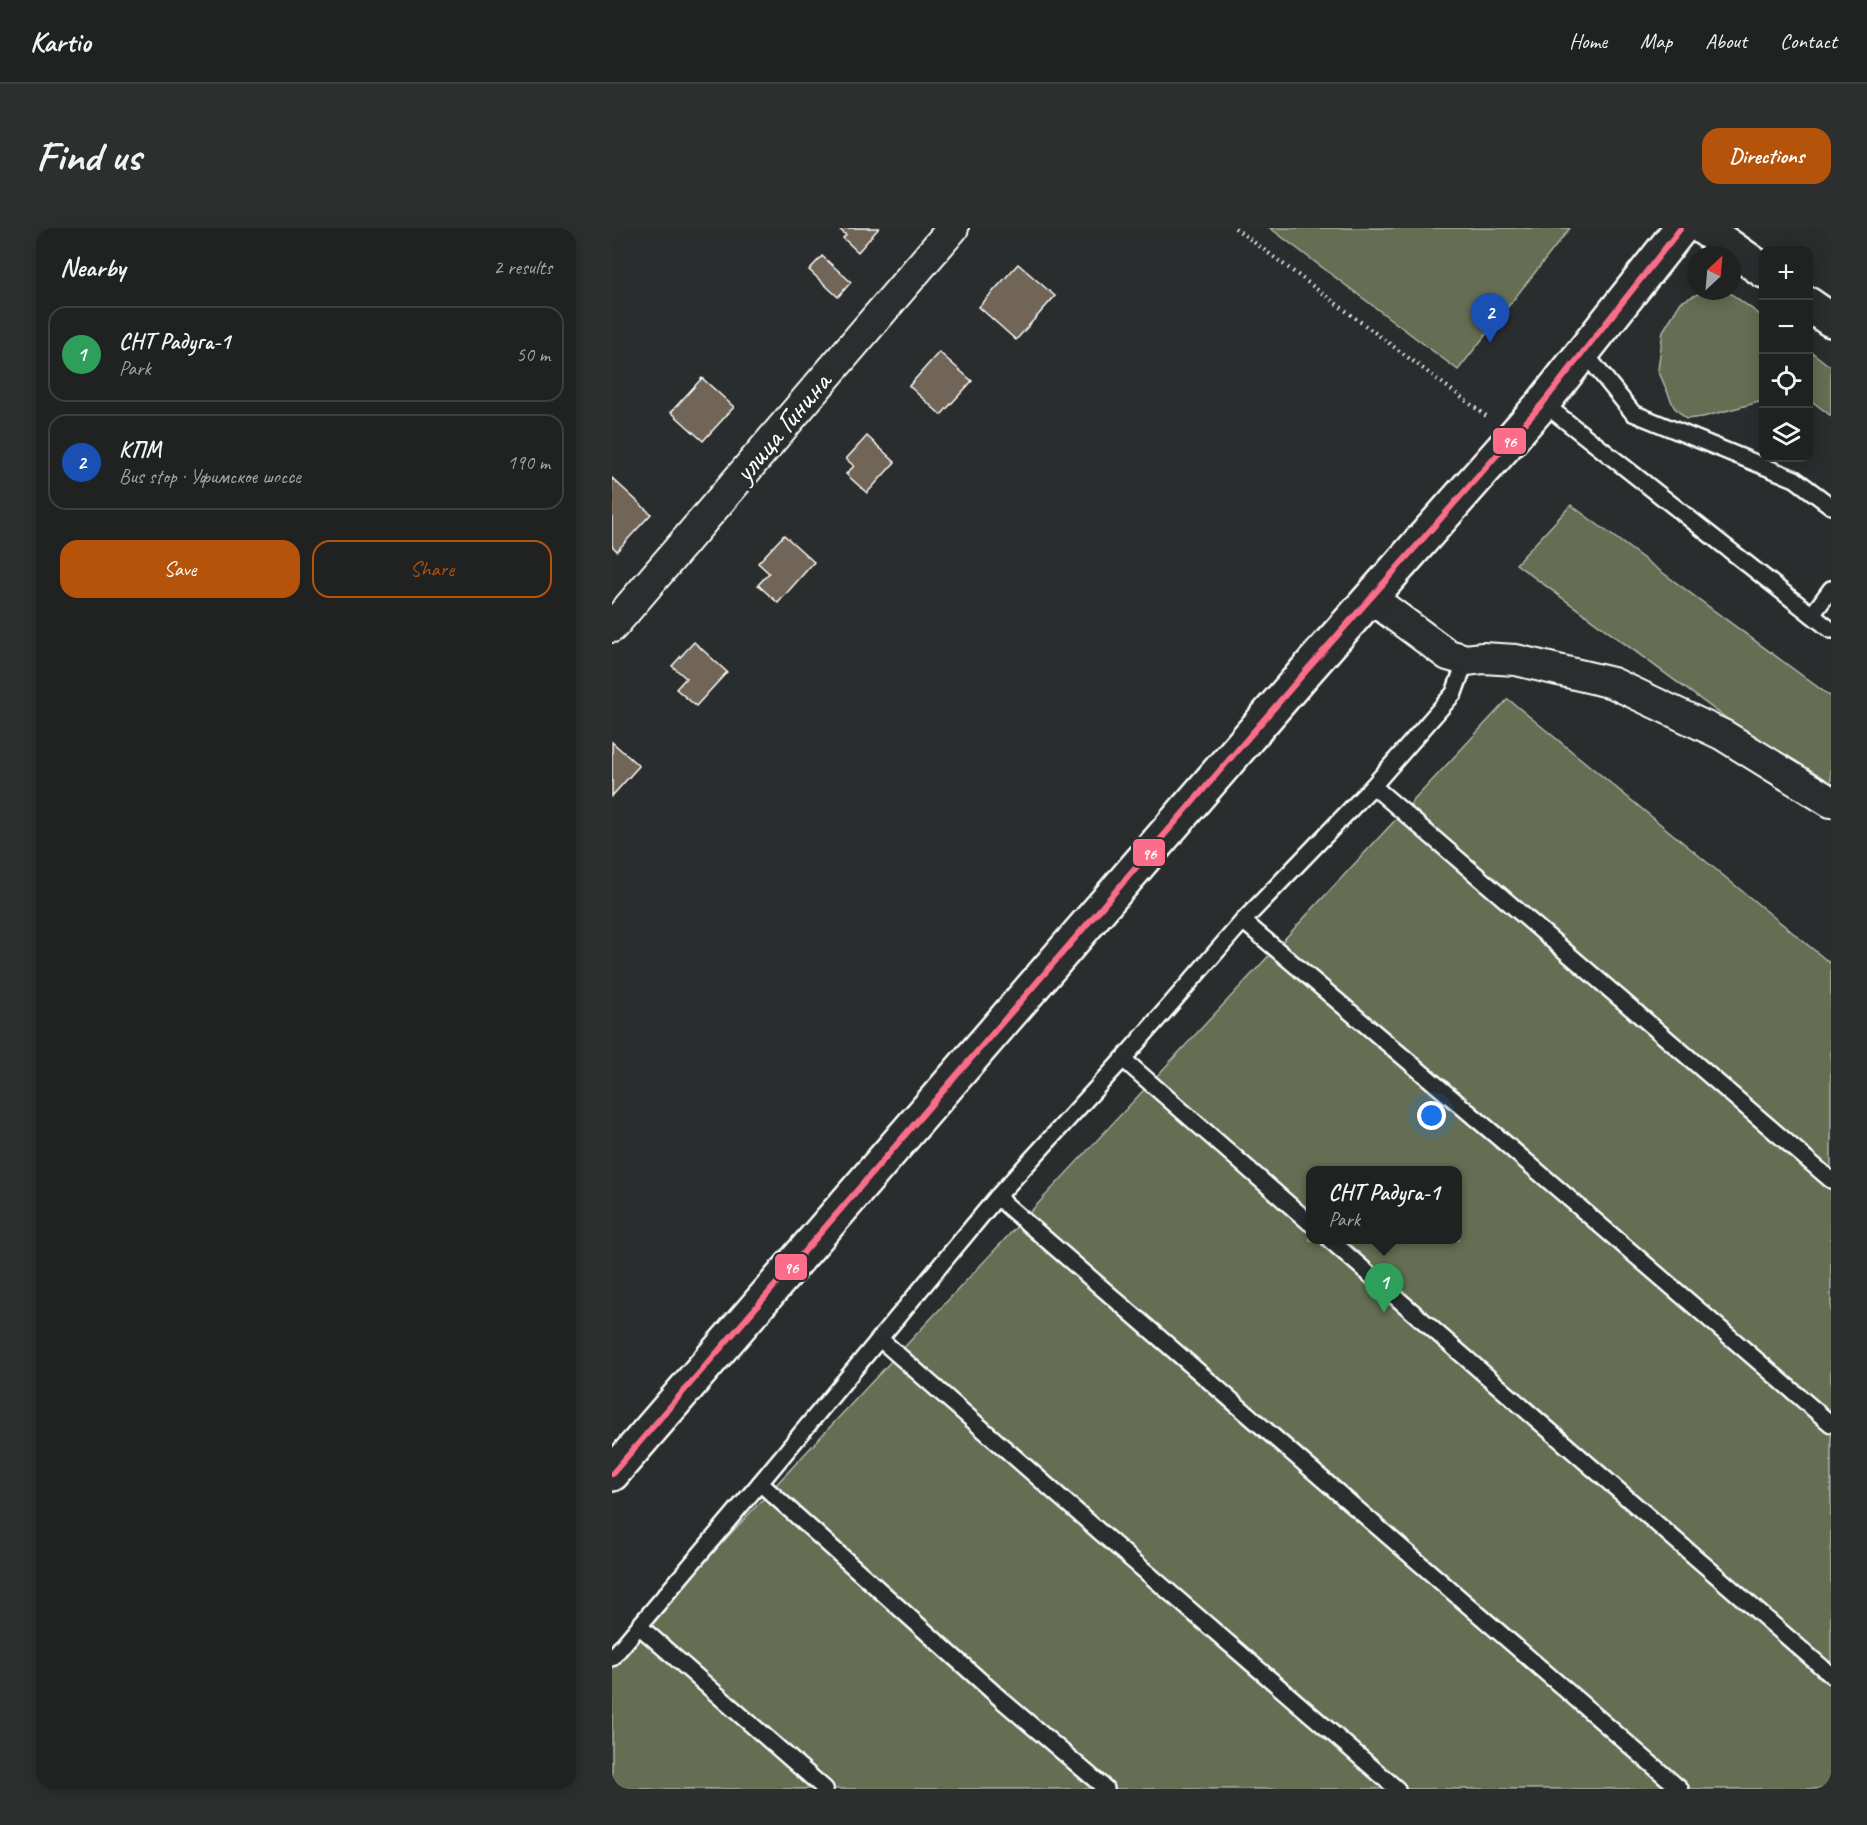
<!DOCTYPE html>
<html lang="en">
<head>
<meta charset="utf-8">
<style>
	body { margin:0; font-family:Caveat,sans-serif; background:#2d2f2f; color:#f1f3f6 }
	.controls { position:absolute; right:18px; top:18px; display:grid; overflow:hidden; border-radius:12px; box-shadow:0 3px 15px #0003 }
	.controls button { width:54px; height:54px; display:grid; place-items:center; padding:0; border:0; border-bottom:2px solid #3d3f40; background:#202222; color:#f1f3f6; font:30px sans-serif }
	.compass { position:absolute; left:1075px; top:18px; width:54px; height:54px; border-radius:50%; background:#202222; box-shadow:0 3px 15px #0003; rotate:26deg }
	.you { position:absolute; left:820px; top:888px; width:21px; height:21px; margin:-15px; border:4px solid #fff; border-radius:50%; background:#1a73e8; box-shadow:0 0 0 9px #1a73e833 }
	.badge { display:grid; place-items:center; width:39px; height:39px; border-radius:50%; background:#b45309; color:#fff; font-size:20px; font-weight:700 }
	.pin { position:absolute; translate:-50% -50px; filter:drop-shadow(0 2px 3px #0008) }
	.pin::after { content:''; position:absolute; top:32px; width:21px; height:18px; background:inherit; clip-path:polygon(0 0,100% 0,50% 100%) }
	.popup { position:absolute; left:694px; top:938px; width:156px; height:78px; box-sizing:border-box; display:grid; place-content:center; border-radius:12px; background:#202222; filter:drop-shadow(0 2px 4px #0005); font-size:20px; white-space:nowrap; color:#a2a4a5 }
	.popup b { font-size:22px; color:#f1f3f6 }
	.popup::after { content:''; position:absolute; left:50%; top:100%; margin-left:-12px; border:12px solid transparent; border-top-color:#202222 }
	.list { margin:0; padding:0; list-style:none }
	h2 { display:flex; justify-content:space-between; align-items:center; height:78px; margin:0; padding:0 24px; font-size:26px }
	h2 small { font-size:20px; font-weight:400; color:#a2a4a5 }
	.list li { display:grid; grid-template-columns:39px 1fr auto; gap:18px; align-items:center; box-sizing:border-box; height:96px; margin:0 12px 12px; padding:0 12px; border:2px solid #3d3f40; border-radius:18px }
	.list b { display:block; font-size:22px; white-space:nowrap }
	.list p { margin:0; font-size:20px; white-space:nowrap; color:#a2a4a5 }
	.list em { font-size:20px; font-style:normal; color:#a2a4a5 }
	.actions { display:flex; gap:12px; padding:18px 24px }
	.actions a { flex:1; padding:14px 0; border:2px solid #b45309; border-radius:18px; text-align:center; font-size:21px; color:#b45309 }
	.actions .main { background:#b45309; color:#fff }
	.icon { flex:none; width:33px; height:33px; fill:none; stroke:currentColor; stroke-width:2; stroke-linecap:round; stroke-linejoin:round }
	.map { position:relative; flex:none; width:1219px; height:1561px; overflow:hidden; border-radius:18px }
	header { display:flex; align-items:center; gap:36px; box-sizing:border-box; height:84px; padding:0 30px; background:#202222; border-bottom:2px solid #3d3f40 }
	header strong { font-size:28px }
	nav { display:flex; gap:33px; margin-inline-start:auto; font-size:21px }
	.intro { display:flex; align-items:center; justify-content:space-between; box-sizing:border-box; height:144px; padding:0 36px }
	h1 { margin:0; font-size:42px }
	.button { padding:15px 27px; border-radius:18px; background:#b45309; color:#fff; font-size:21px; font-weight:700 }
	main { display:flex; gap:36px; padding:0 36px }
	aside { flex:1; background:#202222; border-radius:18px; box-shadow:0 3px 15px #0003 }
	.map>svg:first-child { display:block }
</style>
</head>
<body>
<header>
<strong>Kartio</strong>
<nav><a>Home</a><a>Map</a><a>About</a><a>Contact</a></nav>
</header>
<div class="intro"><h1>Find us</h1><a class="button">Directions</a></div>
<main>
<aside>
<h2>Nearby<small>2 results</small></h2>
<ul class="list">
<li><span class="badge" style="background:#2e9e5b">1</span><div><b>СНТ Радуга-1</b><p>Park</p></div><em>50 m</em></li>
<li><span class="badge" style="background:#1a4fb4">2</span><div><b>КПМ</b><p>Bus stop · Уфимское шоссе</p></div><em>190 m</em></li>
</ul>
<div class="actions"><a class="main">Save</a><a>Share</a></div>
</aside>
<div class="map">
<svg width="1219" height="1561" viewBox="0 0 1219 1561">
	<rect width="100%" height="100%" fill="#2a2d2e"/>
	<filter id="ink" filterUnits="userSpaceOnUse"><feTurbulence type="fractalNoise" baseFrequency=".0167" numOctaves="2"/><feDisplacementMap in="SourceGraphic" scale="12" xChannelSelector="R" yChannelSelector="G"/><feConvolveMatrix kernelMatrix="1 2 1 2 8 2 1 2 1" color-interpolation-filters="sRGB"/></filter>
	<g filter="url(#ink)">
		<g fill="#656d53" stroke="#b2b6a9" stroke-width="1.5" fill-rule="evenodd">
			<path d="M 658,0 L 958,0 L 846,142 Z"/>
			<path d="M 1092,63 L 1115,63 L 1151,89 L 1151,173 L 1091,189 L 1074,191 L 1062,179 L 1046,142 L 1051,103 L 1069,74 Z"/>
			<path d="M 1197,122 L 1219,139 L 1219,188 L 1197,171 Z"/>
			<path d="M 959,277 L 1219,469 L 1219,567 L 904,336 Z"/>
			<path d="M 896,471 L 1219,736 L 1219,1561 L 0,1561 L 0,1433 ZM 698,942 L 846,942 L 846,1012 L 698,1012 Z"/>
		</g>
		<g fill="#706557" stroke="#fff" stroke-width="1.5">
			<path d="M 226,0 L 267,0 L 246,24 L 231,10 L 234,7 Z"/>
			<path d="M 210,28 L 239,54 L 226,69 L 197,42 Z"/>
			<path d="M 406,36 L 443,68 L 404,112 L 367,79 Z"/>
			<path d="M 327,124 L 360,153 L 329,187 L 297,158 Z"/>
			<path d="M 90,150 L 122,179 L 91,213 L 59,184 Z"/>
			<path d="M 255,208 L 283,234 L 255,265 L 234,246 L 242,238 L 234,231 Z"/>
			<path d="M 0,250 L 39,286 L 5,323 L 0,318 Z"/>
			<path d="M 172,307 L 202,334 L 166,375 L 146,357 L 157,345 L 146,335 Z"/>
			<path d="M 82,414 L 115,444 L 84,478 L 64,461 L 74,450 L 60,438 Z"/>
			<path d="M 0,514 L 27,538 L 0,568 Z"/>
		</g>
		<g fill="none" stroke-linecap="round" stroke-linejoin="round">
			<defs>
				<g id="service">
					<path d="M 971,123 L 1021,185 L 1183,251 L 1219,278"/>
					<path d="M 931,175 L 1219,402"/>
					<path d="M 1200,387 L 1219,361"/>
					<path d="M 761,558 L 1219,952"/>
					<path d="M 631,693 L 887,910 L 1219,1196"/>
					<path d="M 511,831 L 698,995"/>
					<path d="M 385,969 L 1068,1561"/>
					<path d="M 718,1012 L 1219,1447"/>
					<path d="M 268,1111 L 496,1311 L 785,1561"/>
					<path d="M 148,1255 L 391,1473 L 494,1561"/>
					<path d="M 27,1398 L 213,1561"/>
					<path d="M 0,1430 L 148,1255 L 385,969 L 511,831 L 631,693 L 761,558 L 842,465 L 854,432"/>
				</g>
				<g id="minor">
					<path d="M 759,370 L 836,427 L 854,432 L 871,430 L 904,432 L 1001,455 L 1111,507 L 1219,574"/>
					<path d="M 0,399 L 341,0"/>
				</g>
				<g id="secondary">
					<path d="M 1091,0 L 1152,43"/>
					<path d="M 1196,76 L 1219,92"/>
				</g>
				<path id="primary" d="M 0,1246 L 693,444 L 931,175 L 1069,0"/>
			</defs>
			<use href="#service" stroke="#fff" stroke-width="20"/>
			<use href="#minor" stroke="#fff" stroke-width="34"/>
			<use href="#secondary" stroke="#fff" stroke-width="38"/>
			<use href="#primary" stroke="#fff" stroke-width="38"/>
			<path stroke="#fff" stroke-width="4" stroke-dasharray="1.5 4.5" stroke-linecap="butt" d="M 623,0 L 877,190"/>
			<use href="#service" stroke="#2a2d2e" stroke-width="15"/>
			<use href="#minor" stroke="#2a2d2e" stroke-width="30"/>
			<use href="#secondary" stroke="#2a2d2e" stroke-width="33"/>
			<use href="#primary" stroke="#2a2d2e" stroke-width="33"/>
			<defs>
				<path id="bus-1" d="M 0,1246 L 693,444 L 931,175 L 1069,0"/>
			</defs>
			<use href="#bus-1" stroke="#2a2d2e" stroke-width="10"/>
			<use href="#bus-1" stroke="#fb6d88" stroke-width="6"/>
		</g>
	</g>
	<g text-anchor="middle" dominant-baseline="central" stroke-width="6" stroke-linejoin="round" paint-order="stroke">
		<g font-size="30" fill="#fff" stroke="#2a2d2e">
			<text transform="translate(170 199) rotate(-50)">улица Гинина</text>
		</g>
	</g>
	<g stroke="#2a2d2e" stroke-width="2">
		<rect x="880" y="199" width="35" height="28" rx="6" fill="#fb6d88"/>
		<rect x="520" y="610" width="34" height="29" rx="6" fill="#fb6d88"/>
		<rect x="162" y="1025" width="34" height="28" rx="6" fill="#fb6d88"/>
	</g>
	<g font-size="16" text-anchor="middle" font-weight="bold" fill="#fff">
		<text x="897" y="219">96</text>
		<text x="537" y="631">96</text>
		<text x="179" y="1045">96</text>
	</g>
</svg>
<div class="controls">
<button>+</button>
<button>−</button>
<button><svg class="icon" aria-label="locate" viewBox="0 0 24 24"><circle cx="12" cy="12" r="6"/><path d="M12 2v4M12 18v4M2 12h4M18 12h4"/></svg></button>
<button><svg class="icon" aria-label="layers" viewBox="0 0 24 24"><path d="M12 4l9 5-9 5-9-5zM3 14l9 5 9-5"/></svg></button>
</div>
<svg class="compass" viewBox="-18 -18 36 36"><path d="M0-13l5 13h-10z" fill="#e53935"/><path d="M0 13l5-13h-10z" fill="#a2a4a5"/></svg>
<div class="you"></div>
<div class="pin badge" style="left:772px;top:1085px;background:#2e9e5b">1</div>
<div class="popup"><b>СНТ Радуга-1</b>Park</div>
<div class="pin badge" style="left:878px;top:115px;background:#1a4fb4">2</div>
</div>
</main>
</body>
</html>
